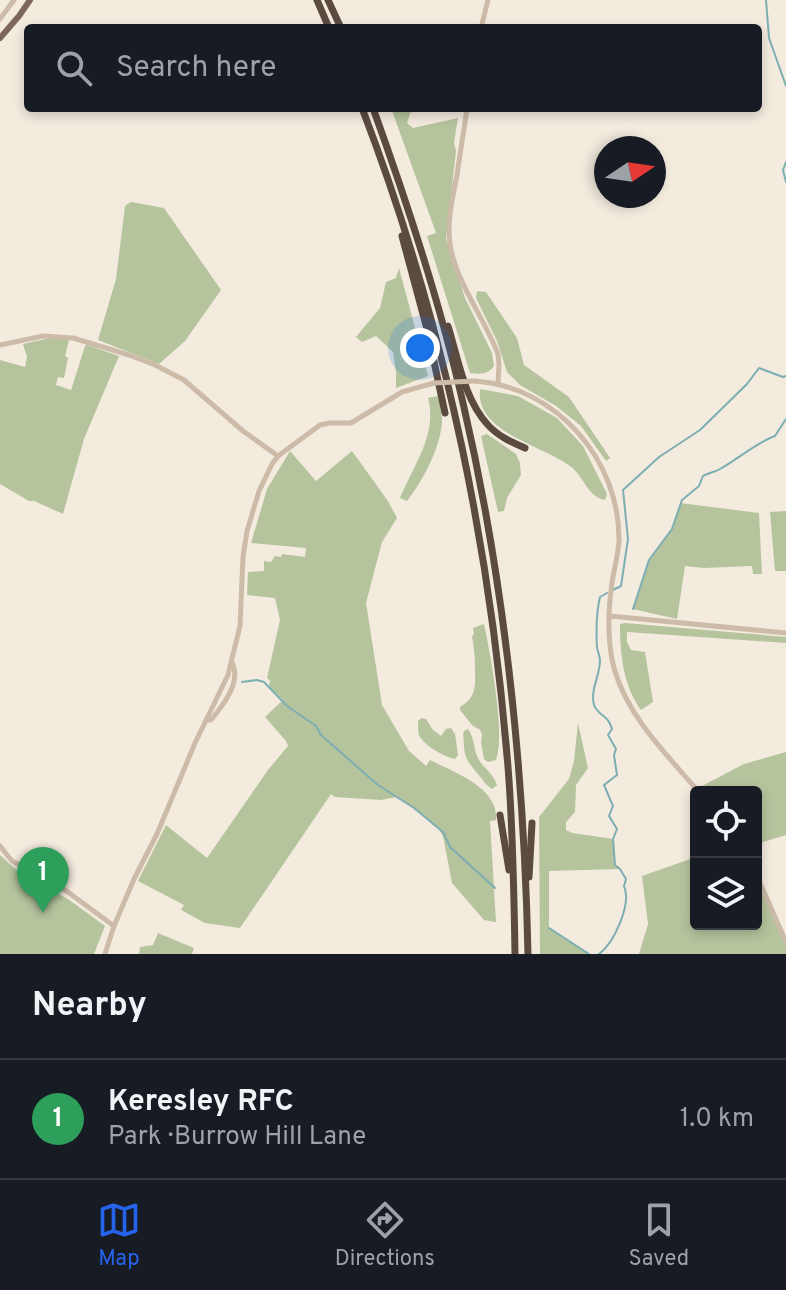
<!DOCTYPE html>
<html lang="en">
<head>
<meta charset="utf-8">
<style>
	body { margin:0; font-family:Overpass,sans-serif; background:#242831; color:#f1f3f6 }
	.controls { position:absolute; right:24px; bottom:24px; display:grid; overflow:hidden; border-radius:8px; box-shadow:0 4px 12px #0003 }
	.controls button { width:72px; height:72px; display:grid; place-items:center; padding:0; border:0; border-bottom:2px solid #363941; background:#171b24; color:#f1f3f6; font:40px sans-serif }
	.compass { position:absolute; left:594px; top:136px; width:72px; height:72px; border-radius:50%; background:#171b24; box-shadow:0 4px 12px #0003; rotate:77deg }
	.you { position:absolute; left:420px; top:348px; width:28px; height:28px; margin:-20px; border:6px solid #fff; border-radius:50%; background:#1a73e8; box-shadow:0 0 0 12px #1a73e833 }
	.badge { display:grid; place-items:center; width:52px; height:52px; border-radius:50%; background:#2563eb; color:#fff; font-size:26px; font-weight:700 }
	.pin { position:absolute; translate:-50% -66px; filter:drop-shadow(0 2px 4px #0008) }
	.pin::after { content:''; position:absolute; top:42px; width:28px; height:24px; background:inherit; clip-path:polygon(0 0,100% 0,50% 100%) }
	.list { margin:0; padding:0; list-style:none }
	h2 { display:flex; justify-content:space-between; align-items:center; height:104px; margin:0; padding:0 32px; font-size:34px }
	h2 small { font-size:26px; font-weight:400; color:#9ea1a6 }
	.list li { display:grid; grid-template-columns:52px 1fr auto; gap:24px; align-items:center; box-sizing:border-box; height:120px; padding:0 32px; border-top:2px solid #363941 }
	.list b { display:block; font-size:30px; white-space:nowrap }
	.list p { margin:0; font-size:26px; white-space:nowrap; color:#9ea1a6 }
	.list em { font-size:26px; font-style:normal; color:#9ea1a6 }
	.icon { flex:none; width:44px; height:44px; fill:none; stroke:currentColor; stroke-width:2; stroke-linecap:round; stroke-linejoin:round }
	.map { position:relative; flex:none; width:786px; height:954px; overflow:hidden }
	.search { position:absolute; background:#171b24; box-shadow:0 4px 12px #0003; left:24px; right:24px; top:24px; height:88px; display:flex; align-items:center; gap:20px; box-sizing:border-box; padding:0 28px; border-radius:8px; color:#9ea1a6; font-size:30px }
	.sheet { height:224px; background:#171b24 }
	nav { display:flex; justify-content:space-around; align-items:center; box-sizing:border-box; height:112px; border-top:2px solid #363941; background:#171b24; font-size:22px; color:#9ea1a6 }
	nav a { display:grid; justify-items:center; gap:4px }
	nav .on { color:#2563eb }
	.map>svg:first-child { display:block }
</style>
</head>
<body>
<div class="map">
<svg width="786" height="954" viewBox="0 0 786 954">
	<rect width="100%" height="100%" fill="#f4ebdf"/>
	<g fill="#b5c49d">
		<path d="M 391,108 L 412,108 L 407,123 L 413,128 L 458,118 L 454,143 L 456,151 L 446,239 L 465,298 L 492,353 L 494,366 C 488,375 480,374 470,373 L 427,236 L 436,233 Z"/>
		<path d="M 131,202 L 164,208 L 221,290 L 185,341 L 159,364 L 98,340 L 116,279 L 125,206 Z"/>
		<path d="M 399,268 L 428,376 L 396,388 L 396,372 L 393,352 L 376,336 L 362,342 L 356,337 L 380,308 L 386,282 L 396,278 Z"/>
		<path d="M 477,291 L 486,292 L 517,338 L 524,365 L 569,397 L 610,458 L 606,461 L 581,426 L 556,406 L 520,385 L 507,372 L 497,341 L 476,298 Z"/>
		<path d="M 50,338 L 69,340 L 65,356 L 68,358 L 64,378 L 58,377 L 56,385 L 71,390 L 85,346 L 87,345 L 119,356 L 84,439 L 63,514 L 34,501 L 29,501 L 0,484 L 0,360 L 25,367 L 27,357 L 23,344 Z"/>
		<path d="M 480,389 L 518,396 L 557,418 L 583,446 L 607,494 L 605,500 C 587,497 584,476 570,466 C 543,445 475,433 480,389 Z"/>
		<path d="M 438,396 C 440,405 442,414 442,422 C 440,449 423,480 407,501 L 400,498 C 413,466 438,434 428,398 Z"/>
		<path d="M 487,434 L 516,454 L 520,463 L 521,475 L 507,498 L 504,511 L 498,512 L 481,436 Z"/>
		<path d="M 290,451 L 316,481 L 352,451 L 388,501 L 397,518 L 382,542 L 366,603 L 382,705 L 409,751 L 426,766 L 430,760 C 453,772 499,787 496,820 L 490,821 L 496,922 L 484,920 L 452,883 L 443,836 L 438,828 L 414,808 L 396,797 L 381,800 L 335,797 L 331,794 L 240,928 L 205,923 L 181,910 L 184,905 L 138,881 L 166,825 L 207,858 L 268,770 L 288,746 L 286,741 L 265,717 L 283,700 L 269,686 L 270,681 L 267,678 L 280,620 L 275,598 L 247,595 L 248,572 L 264,571 L 264,561 L 271,562 L 275,556 L 281,557 L 282,554 L 305,557 L 306,548 L 251,543 L 267,489 Z"/>
		<path d="M 680,503 L 759,513 L 762,574 L 753,574 L 752,566 L 704,568 L 685,566 L 677,619 L 633,609 L 649,560 L 672,529 Z"/>
		<path d="M 786,511 L 786,571 L 775,571 L 770,512 Z"/>
		<path d="M 625,623 L 786,637 L 786,643 L 627,632 L 627,642 L 631,650 L 645,652 L 653,702 L 641,710 C 623,685 620,654 620,624 Z"/>
		<path d="M 484,624 C 490,652 506,736 496,760 L 488,762 L 484,759 L 481,742 L 482,734 L 480,730 L 472,725 L 460,710 L 460,707 C 477,697 475,686 475,668 C 475,657 474,647 472,636 L 474,634 L 473,628 Z"/>
		<path d="M 422,718 L 426,719 L 433,730 L 441,736 L 446,729 L 451,728 L 455,734 L 458,755 L 455,759 C 445,757 424,746 419,735 C 418,732 418,724 418,721 Z"/>
		<path d="M 578,723 L 588,768 L 576,785 L 575,812 L 566,822 L 566,830 L 572,833 L 613,839 L 615,865 L 620,869 L 549,871 L 549,928 L 589,954 L 540,954 L 539,817 L 569,779 L 574,761 Z"/>
		<path d="M 468,729 C 474,738 474,747 477,756 C 482,768 492,771 497,785 L 492,789 C 484,784 483,779 477,773 C 463,756 465,756 463,734 L 464,731 Z"/>
		<path d="M 786,752 L 786,835 L 756,844 L 756,792 L 706,792 L 702,786 L 744,764 Z"/>
		<path d="M 0,855 L 21,874 L 68,899 L 105,926 L 94,954 L 0,954 Z"/>
		<path d="M 696,857 L 696,924 L 756,924 L 756,879 L 786,944 L 786,954 L 639,954 L 648,924 L 642,876 Z"/>
		<path d="M 158,933 L 194,948 L 192,954 L 139,954 L 140,947 L 153,945 Z"/>
	</g>
	<g fill="none" stroke-linecap="round" stroke-linejoin="round">
		<g stroke="#7caeb2" stroke-width="2">
			<path d="M 766,0 L 769,38 L 786,86"/>
			<path d="M 786,162 L 783,170 L 786,182"/>
			<path d="M 613,590 L 621,586 L 628,539 L 623,490 L 659,457 L 700,430 L 747,384 L 759,368 L 783,377 L 786,376"/>
			<path d="M 633,609 L 649,560 L 672,529 L 682,500 L 699,486 L 703,476 C 708,473 715,472 720,469 C 738,459 757,442 775,436 L 786,419"/>
			<path d="M 242,682 L 257,680 L 264,682 L 287,706 L 316,726 L 321,735 L 378,785 L 414,808 L 443,832 L 450,847 L 495,888"/>
			<path d="M 549,928 L 589,954"/>
			<path d="M 599,954 C 614,943 632,904 624,886 L 626,879 L 620,869 L 615,865 L 613,839 L 617,829 L 609,816 L 613,806 L 604,785 L 617,775 L 614,755 L 616,749 L 608,735 L 612,729 C 608,714 598,716 594,705 C 590,690 600,675 600,661 C 600,656 598,652 597,648 C 596,631 596,614 600,597 L 607,593"/>
		</g>
		<g stroke="#cdbba9" stroke-width="5">
			<path d="M 0,19 L 14,0"/>
			<path d="M 481,28 L 488,0"/>
			<path d="M 467,108 C 464,130 460,153 457,175 C 452,201 445,228 452,254 C 461,289 485,320 498,354 L 499,365 L 498,384"/>
			<path d="M 0,345 L 43,336 L 73,338 L 129,355 L 155,365 L 184,380 L 243,431 L 278,456"/>
			<path d="M 475,381 C 557,387 620,460 619,541 C 618,556 614,569 612,583 C 608,611 607,641 614,668 C 627,716 667,755 699,792"/>
			<path d="M 610,616 L 786,633"/>
			<path d="M 207,720 L 211,720 C 223,705 242,682 232,663"/>
			<path d="M 0,846 L 12,861 L 61,887 L 114,926"/>
			<path d="M 756,874 L 786,942"/>
			<path d="M 105,954 L 114,926 L 134,879 L 157,834 L 195,743 L 228,675 L 240,626 L 243,557 L 247,531 L 259,491 L 272,464 L 278,456 L 320,425 L 330,423 L 351,423 L 402,392 L 434,383"/>
		</g>
		<path stroke="#7c675a" stroke-width="6" d="M 0,38 L 19,16 L 30,0"/>
		<g stroke="#5b4a40" stroke-width="7">
			<path d="M 317,0 L 329,28"/>
			<path d="M 328,0 L 341,28"/>
			<path d="M 362,108 C 443,319 490,542 508,767 C 513,829 514,892 515,954"/>
			<path d="M 373,108 C 408,205 440,302 463,403 C 505,583 524,769 528,954"/>
			<path d="M 402,236 L 427,329 L 445,413"/>
			<path d="M 448,326 C 458,358 464,399 488,425 C 498,436 511,442 525,448"/>
			<path d="M 500,815 L 509,870"/>
			<path d="M 529,877 L 532,823"/>
		</g>
		<path stroke="#cdbba9" stroke-width="5" d="M 434,383 L 475,381"/>
	</g>
</svg>
<div class="controls">
<button><svg class="icon" aria-label="locate" viewBox="0 0 24 24"><circle cx="12" cy="12" r="6"/><path d="M12 2v4M12 18v4M2 12h4M18 12h4"/></svg></button>
<button><svg class="icon" aria-label="layers" viewBox="0 0 24 24"><path d="M12 4l9 5-9 5-9-5zM3 14l9 5 9-5"/></svg></button>
</div>
<svg class="compass" viewBox="-18 -18 36 36"><path d="M0-13l5 13h-10z" fill="#e53935"/><path d="M0 13l5-13h-10z" fill="#9ea1a6"/></svg>
<div class="you"></div>
<div class="pin badge" style="left:43px;top:913px;background:#2e9e5b">1</div>
<div class="search"><svg class="icon" aria-label="search" viewBox="0 0 24 24"><circle cx="10" cy="10" r="6"/><path d="M15 15l6 6"/></svg>Search here</div>
</div>
<section class="sheet">
<h2>Nearby<small></small></h2>
<ul class="list">
<li><span class="badge" style="background:#2e9e5b">1</span><div><b>Keresley RFC</b><p>Park · Burrow Hill Lane</p></div><em>1.0 km</em></li>
</ul>
</section>
<nav>
<a class="on"><svg class="icon" aria-label="map" viewBox="0 0 24 24"><path d="M3 6l6-2 6 2 6-2v14l-6 2-6-2-6 2zM9 4v14M15 6v14"/></svg>Map</a>
<a><svg class="icon" aria-label="directions" viewBox="0 0 24 24"><path d="M12 3l9 9-9 9-9-9zM9 14v-3h6M13 9l2 2-2 2"/></svg>Directions</a>
<a><svg class="icon" aria-label="saved" viewBox="0 0 24 24"><path d="M7 4h10v16l-5-4-5 4z"/></svg>Saved</a>
</nav>
</body>
</html>
